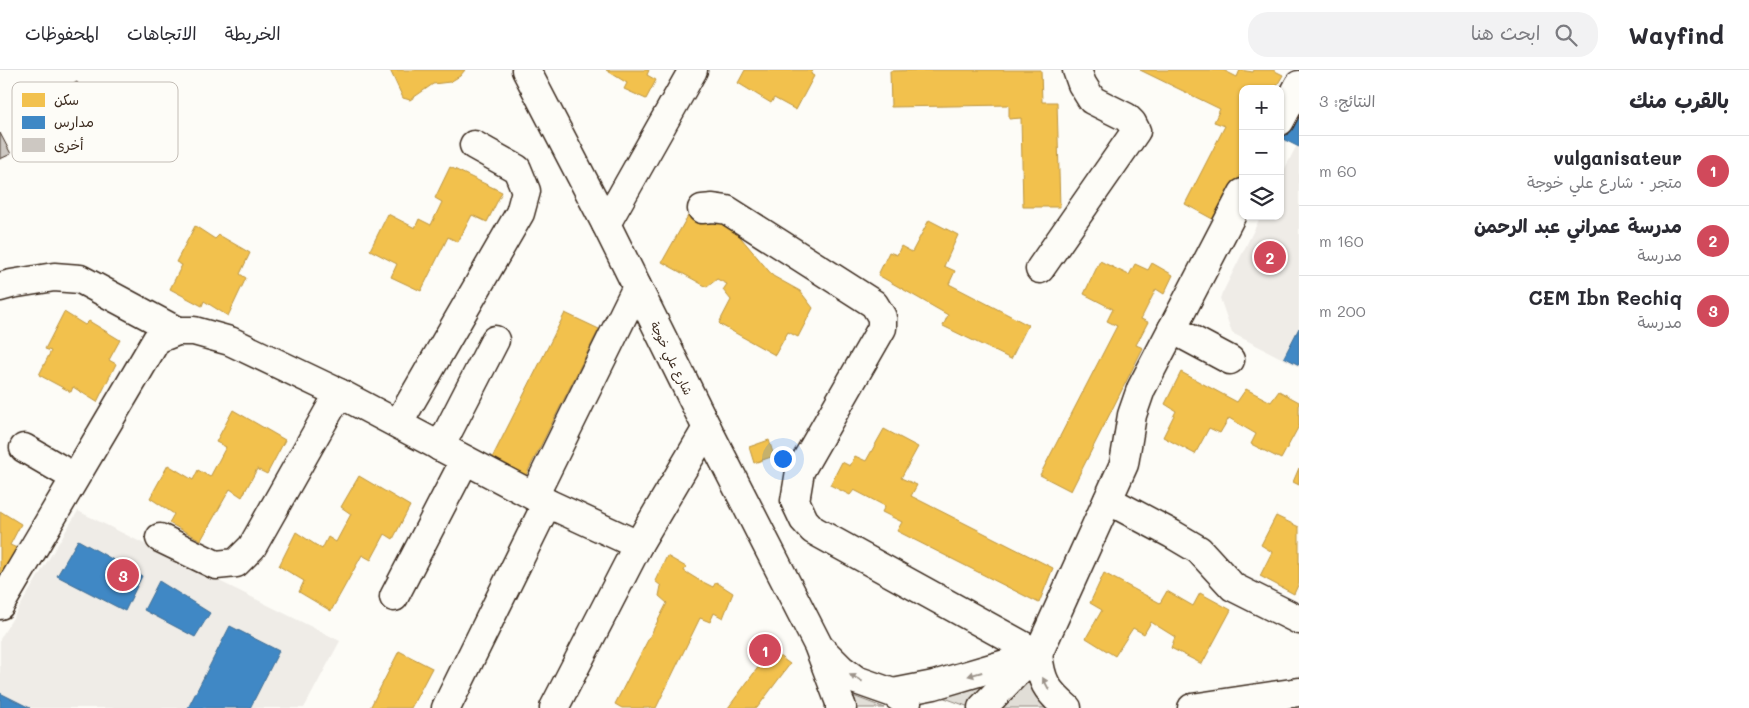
<!DOCTYPE html>
<html lang="ar">
<head>
<meta charset="utf-8">
<style>
	body { margin:0; font-family:Mali,"Playpen Sans Arabic",sans-serif; background:#f2f2f3; color:#2b2b33; direction:rtl }
	.controls { position:absolute; right:15px; top:15px; display:grid; overflow:hidden; border-radius:10px; box-shadow:0 1px 4px #0004 }
	.controls button { width:45px; height:45px; display:grid; place-items:center; padding:0; border:0; border-bottom:1px solid #e1e1e2; background:#fff; color:#2b2b33; font:25px sans-serif }
	.you { position:absolute; left:782px; top:388px; width:18px; height:18px; margin:-12px; border:4px solid #fff; border-radius:50%; background:#1a73e8; box-shadow:0 0 0 8px #1a73e833 }
	.badge { display:grid; place-items:center; width:32px; height:32px; border-radius:50%; background:#d1495b; color:#fff; font-size:16px; font-weight:700 }
	.pin { position:absolute; translate:-50% -50%; border:2px solid #fff; box-shadow:0 1px 5px #0006 }
	.list { margin:0; padding:0; list-style:none }
	h2 { display:flex; justify-content:space-between; align-items:center; height:65px; margin:0; padding:0 20px; font-size:21px }
	h2 small { font-size:16px; font-weight:400; color:#7c7c81 }
	.list li { display:grid; grid-template-columns:32px 1fr auto; gap:15px; align-items:center; box-sizing:border-box; height:70px; padding:0 20px; border-top:1px solid #e1e1e2 }
	.list b { display:block; font-size:19px; white-space:nowrap }
	.list p { margin:0; font-size:16px; white-space:nowrap; color:#7c7c81 }
	.list em { font-size:16px; font-style:normal; color:#7c7c81 }
	.icon { flex:none; width:28px; height:28px; fill:none; stroke:currentColor; stroke-width:2; stroke-linecap:round; stroke-linejoin:round }
	.map { position:relative; flex:none; width:1299px; height:638px; overflow:hidden; direction:ltr }
	header { display:flex; align-items:center; gap:30px; box-sizing:border-box; height:70px; padding:0 25px; background:#fff; border-bottom:1px solid #e1e1e2 }
	header strong { font-size:24px }
	nav { display:flex; gap:28px; margin-inline-start:auto; font-size:18px }
	.search { width:350px; height:45px; background:#f2f2f3; display:flex; align-items:center; gap:12px; box-sizing:border-box; padding:0 18px; border-radius:20px; color:#7c7c81; font-size:19px }
	main { display:flex }
	aside { flex:1; background:#fff }
	.map>svg:first-child { display:block }
</style>
</head>
<body>
<header>
<strong>Wayfind</strong>
<div class="search"><svg class="icon" aria-label="search" viewBox="0 0 24 24"><circle cx="10" cy="10" r="6"/><path d="M15 15l6 6"/></svg>ابحث هنا</div>
<nav><a>الخريطة</a><a>الاتجاهات</a><a>المحفوظات</a></nav>
</header>
<main>
<aside>
<h2>بالقرب منك<small>النتائج: 3</small></h2>
<ul class="list">
<li><span class="badge">1</span><div><b>vulganisateur</b><p>متجر · شارع علي خوجة</p></div><em>60 m</em></li>
<li><span class="badge">2</span><div><b>مدرسة عمراني عبد الرحمن</b><p>مدرسة</p></div><em>160 m</em></li>
<li><span class="badge">3</span><div><b>CEM Ibn Rechiq</b><p>مدرسة</p></div><em>200 m</em></li>
</ul>
</aside>
<div class="map">
<svg width="1299" height="638" viewBox="0 0 1299 638">
	<rect width="100%" height="100%" fill="#fdfcf7"/>
	<filter id="ink" filterUnits="userSpaceOnUse"><feTurbulence type="fractalNoise" baseFrequency=".02" numOctaves="2"/><feDisplacementMap in="SourceGraphic" scale="10" xChannelSelector="R" yChannelSelector="G"/><feConvolveMatrix kernelMatrix="1 2 1 2 8 2 1 2 1" color-interpolation-filters="sRGB"/></filter>
	<g filter="url(#ink)">
		<g fill="#efece7">
			<path d="M 1297,75 L 1299,76 L 1299,297 L 1232,263 L 1220,228 L 1261,146 L 1280,146 L 1280,108 Z"/>
			<path d="M 78,441 L 340,571 L 304,638 L 0,638 L 0,569 Z"/>
		</g>
		<g fill="#e1ded7" stroke="#8e847a">
			<path d="M 1001,609 L 972,638 L 942,627 Z"/>
			<path d="M 1035,610 L 1049,638 L 995,638 L 1021,613 Z"/>
			<path d="M 853,626 L 885,638 L 858,638 Z"/>
		</g>
		<g fill="#f2c14e" stroke="#bb9440">
			<path d="M 390,0 L 465,0 L 460,6 L 450,12 L 433,14 L 410,30 L 403,28 Z"/>
			<path d="M 606,0 L 649,0 L 647,5 L 656,10 L 646,29 L 624,19 L 627,13 Z"/>
			<path d="M 745,0 L 813,0 L 811,4 L 814,6 L 796,40 L 774,28 L 771,33 L 738,13 Z"/>
			<path d="M 924,0 L 1041,0 L 1042,32 L 1057,32 L 1060,137 L 1023,137 L 1021,48 L 1009,49 L 1009,35 L 891,37 L 890,1 Z"/>
			<path d="M 1140,0 L 1223,0 L 1237,7 L 1240,0 L 1253,2 L 1254,0 L 1273,0 L 1283,5 L 1275,19 L 1243,19 L 1243,100 L 1218,152 L 1185,134 L 1225,56 L 1214,52 L 1220,39 Z"/>
			<path d="M 450,97 L 502,122 L 487,152 L 472,145 L 458,172 L 448,167 L 421,221 L 391,207 L 397,194 L 370,180 L 388,144 L 415,158 L 419,149 L 431,155 L 442,132 L 435,128 Z"/>
			<path d="M 695,139 L 736,162 L 773,206 L 800,221 L 813,238 L 798,267 L 788,262 L 775,285 L 721,255 L 719,253 L 731,230 L 723,220 L 727,214 L 717,209 L 707,217 L 662,192 L 689,144 Z"/>
			<path d="M 929,150 L 958,165 L 944,196 L 955,201 L 949,214 L 1028,255 L 1011,289 L 943,256 L 948,245 L 878,205 L 889,182 L 897,185 L 901,176 L 912,182 Z"/>
			<path d="M 195,156 L 215,169 L 219,165 L 250,183 L 240,204 L 246,208 L 228,246 L 204,231 L 202,236 L 170,219 L 182,195 L 176,192 Z"/>
			<path d="M 1100,191 L 1129,205 L 1135,194 L 1148,200 L 1152,193 L 1173,205 L 1164,224 L 1156,219 L 1141,249 L 1148,252 L 1136,275 L 1143,278 L 1071,421 L 1040,405 L 1117,256 L 1107,251 L 1113,239 L 1084,224 Z"/>
			<path d="M 64,242 L 85,255 L 89,251 L 120,270 L 109,290 L 116,294 L 97,332 L 73,317 L 71,322 L 39,305 L 51,281 L 45,279 Z"/>
			<path d="M 565,243 L 599,259 L 526,405 L 492,388 Z"/>
			<path d="M 1181,302 L 1237,332 L 1246,319 L 1271,332 L 1279,321 L 1299,332 L 1299,356 L 1281,389 L 1251,374 L 1256,364 L 1229,348 L 1220,363 L 1209,358 L 1195,384 L 1163,367 L 1176,341 L 1165,334 Z"/>
			<path d="M 233,340 L 285,370 L 267,404 L 257,399 L 242,427 L 230,419 L 201,470 L 169,453 L 174,444 L 150,428 L 168,395 L 193,410 L 198,400 L 210,407 L 226,377 L 216,372 Z"/>
			<path d="M 884,359 L 918,377 L 901,408 L 917,415 L 911,426 L 1053,498 L 1039,533 L 897,461 L 902,452 L 882,442 L 885,436 L 854,420 L 850,425 L 830,415 L 842,392 L 850,396 L 855,386 L 866,391 Z"/>
			<path d="M 769,370 L 774,386 L 754,393 L 749,377 Z"/>
			<path d="M 1299,398 L 1299,415 L 1293,412 Z"/>
			<path d="M 359,406 L 410,436 L 393,469 L 385,464 L 371,490 L 362,485 L 331,541 L 299,522 L 304,511 L 279,496 L 296,462 L 322,479 L 328,467 L 336,472 L 351,444 L 341,437 Z"/>
			<path d="M 0,441 L 21,454 L 10,475 L 17,478 L 0,513 Z"/>
			<path d="M 1276,446 L 1299,457 L 1299,513 L 1294,524 L 1260,506 L 1272,482 L 1261,475 Z"/>
			<path d="M 667,486 L 686,497 L 684,501 L 697,509 L 713,517 L 716,512 L 733,523 L 723,548 L 714,543 L 710,552 L 700,548 L 656,638 L 622,638 L 615,634 L 667,533 L 659,526 L 661,516 L 655,511 Z"/>
			<path d="M 1104,503 L 1160,533 L 1167,521 L 1193,536 L 1200,523 L 1231,540 L 1202,594 L 1171,578 L 1175,567 L 1151,552 L 1144,564 L 1133,558 L 1115,586 L 1086,568 L 1102,540 L 1090,533 Z"/>
			<path d="M 771,580 L 790,594 L 757,638 L 728,638 Z"/>
			<path d="M 399,581 L 432,598 L 411,638 L 370,638 Z"/>
		</g>
		<g fill="#3f88c5" stroke="#3e6c93">
			<path d="M 1299,44 L 1299,77 L 1281,68 L 1288,50 Z"/>
			<path d="M 1299,258 L 1299,295 L 1284,287 Z"/>
			<path d="M 78,470 L 142,506 L 125,541 L 57,506 Z"/>
			<path d="M 159,511 L 210,543 L 195,567 L 144,540 Z"/>
			<path d="M 230,556 L 279,581 L 250,638 L 188,638 Z"/>
			<path d="M 0,623 L 30,638 L 0,638 Z"/>
		</g>
		<g fill="#cdc8c2" stroke="#3b2a1e">
			<path d="M 77,12 L 87,30 L 55,47 L 46,29 Z"/>
			<path d="M 0,63 L 11,84 L 0,89 Z"/>
		</g>
		<g fill="none" stroke-linecap="round" stroke-linejoin="round">
			<defs>
				<g id="minor">
					<path d="M 526,0 L 606,154 L 707,358 L 818,575 L 842,638"/>
					<path d="M 1280,51 L 1299,15"/>
					<path d="M 702,139 L 713,138 L 727,140 L 874,234 L 882,247 L 882,258 L 800,401 L 795,431 L 804,450 L 813,460 L 1038,584"/>
					<path d="M 606,154 L 693,0"/>
					<path d="M 1040,199 L 1136,61 L 1132,53 L 1126,47 L 1092,30 L 1082,14 L 1077,0"/>
					<path d="M 0,217 L 11,214 L 54,207 L 80,209 L 177,261"/>
					<path d="M 1172,259 L 1230,290"/>
					<path d="M 398,354 L 520,143 L 526,121 L 517,99 L 474,75"/>
					<path d="M 440,377 L 495,270"/>
					<path d="M 24,378 L 74,407"/>
					<path d="M 534,426 L 637,217"/>
					<path d="M 1108,430 L 1172,464 L 1199,480 L 1233,517 L 1299,550"/>
					<path d="M 160,468 L 216,495 L 236,493 L 252,477 L 339,323"/>
					<path d="M 394,527 L 465,390"/>
					<path d="M 0,535 L 157,269 L 177,261 L 194,261 L 230,271 L 339,323 L 547,433 L 638,475"/>
					<path d="M 822,580 L 841,599 L 856,610 L 893,623 L 907,633"/>
					<path d="M 1038,584 C 1041,611 1046,620 1067,638"/>
					<path d="M 893,623 L 934,615 L 1029,587"/>
					<path d="M 446,638 L 547,433"/>
					<path d="M 554,638 L 638,475 L 707,358"/>
					<path d="M 982,638 L 1018,601 L 1038,584 L 1124,394 L 1132,345 L 1141,319 L 1243,123"/>
				</g>
				<g id="major">
					<path d="M 840,638 L 841,635"/>
					<path d="M 1192,638 L 1299,622"/>
				</g>
			</defs>
			<use href="#minor" stroke="#3b2a1e" stroke-width="31"/>
			<use href="#major" stroke="#3b2a1e" stroke-width="31"/>
			<use href="#minor" stroke="#fdfcf7" stroke-width="28"/>
			<use href="#major" stroke="#fdfcf7" stroke-width="28"/>
		</g>
		<defs><path id="oneway-solid" d="M-6-.8H1V-3.2L6.5 0L1 3.2V.8H-6Z" transform="scale(1.25)"/></defs>
		<g fill="#9c938a">
			<use href="#oneway-solid" transform="translate(975 604) rotate(164)"/>
			<use href="#oneway-solid" transform="translate(856 608) rotate(-152)"/>
			<use href="#oneway-solid" transform="translate(1046 614) rotate(-118)"/>
		</g>
	</g>
	<g text-anchor="middle" dominant-baseline="central" stroke-width="5" stroke-linejoin="round" paint-order="stroke">
		<g font-size="12" fill="#3b2a1e" stroke="#fdfcf7">
			<text transform="translate(672 288) rotate(64)">شارع علي خوجة</text>
		</g>
	</g>
	<rect x="12" y="12" width="166" height="80" rx="8" fill="#fdfcf7" stroke="#c3bdb6" stroke-width="1"/>
	<rect x="22" y="23" width="23" height="14" fill="#f2c14e"/>
	<rect x="22" y="46" width="23" height="13" fill="#3f88c5"/>
	<rect x="22" y="68" width="23" height="14" fill="#cdc8c2"/>
	<g font-size="14" fill="#3b2a1e">
		<text x="54" y="35">سكن</text>
		<text x="54" y="57">مدارس</text>
		<text x="54" y="80">أخرى</text>
	</g>
</svg>
<div class="controls">
<button>+</button>
<button>−</button>
<button><svg class="icon" aria-label="layers" viewBox="0 0 24 24"><path d="M12 4l9 5-9 5-9-5zM3 14l9 5 9-5"/></svg></button>
</div>
<div class="you"></div>
<div class="pin badge" style="left:765px;top:580px">1</div>
<div class="pin badge" style="left:1270px;top:187px">2</div>
<div class="pin badge" style="left:123px;top:505px">3</div>
</div>
</main>
</body>
</html>
